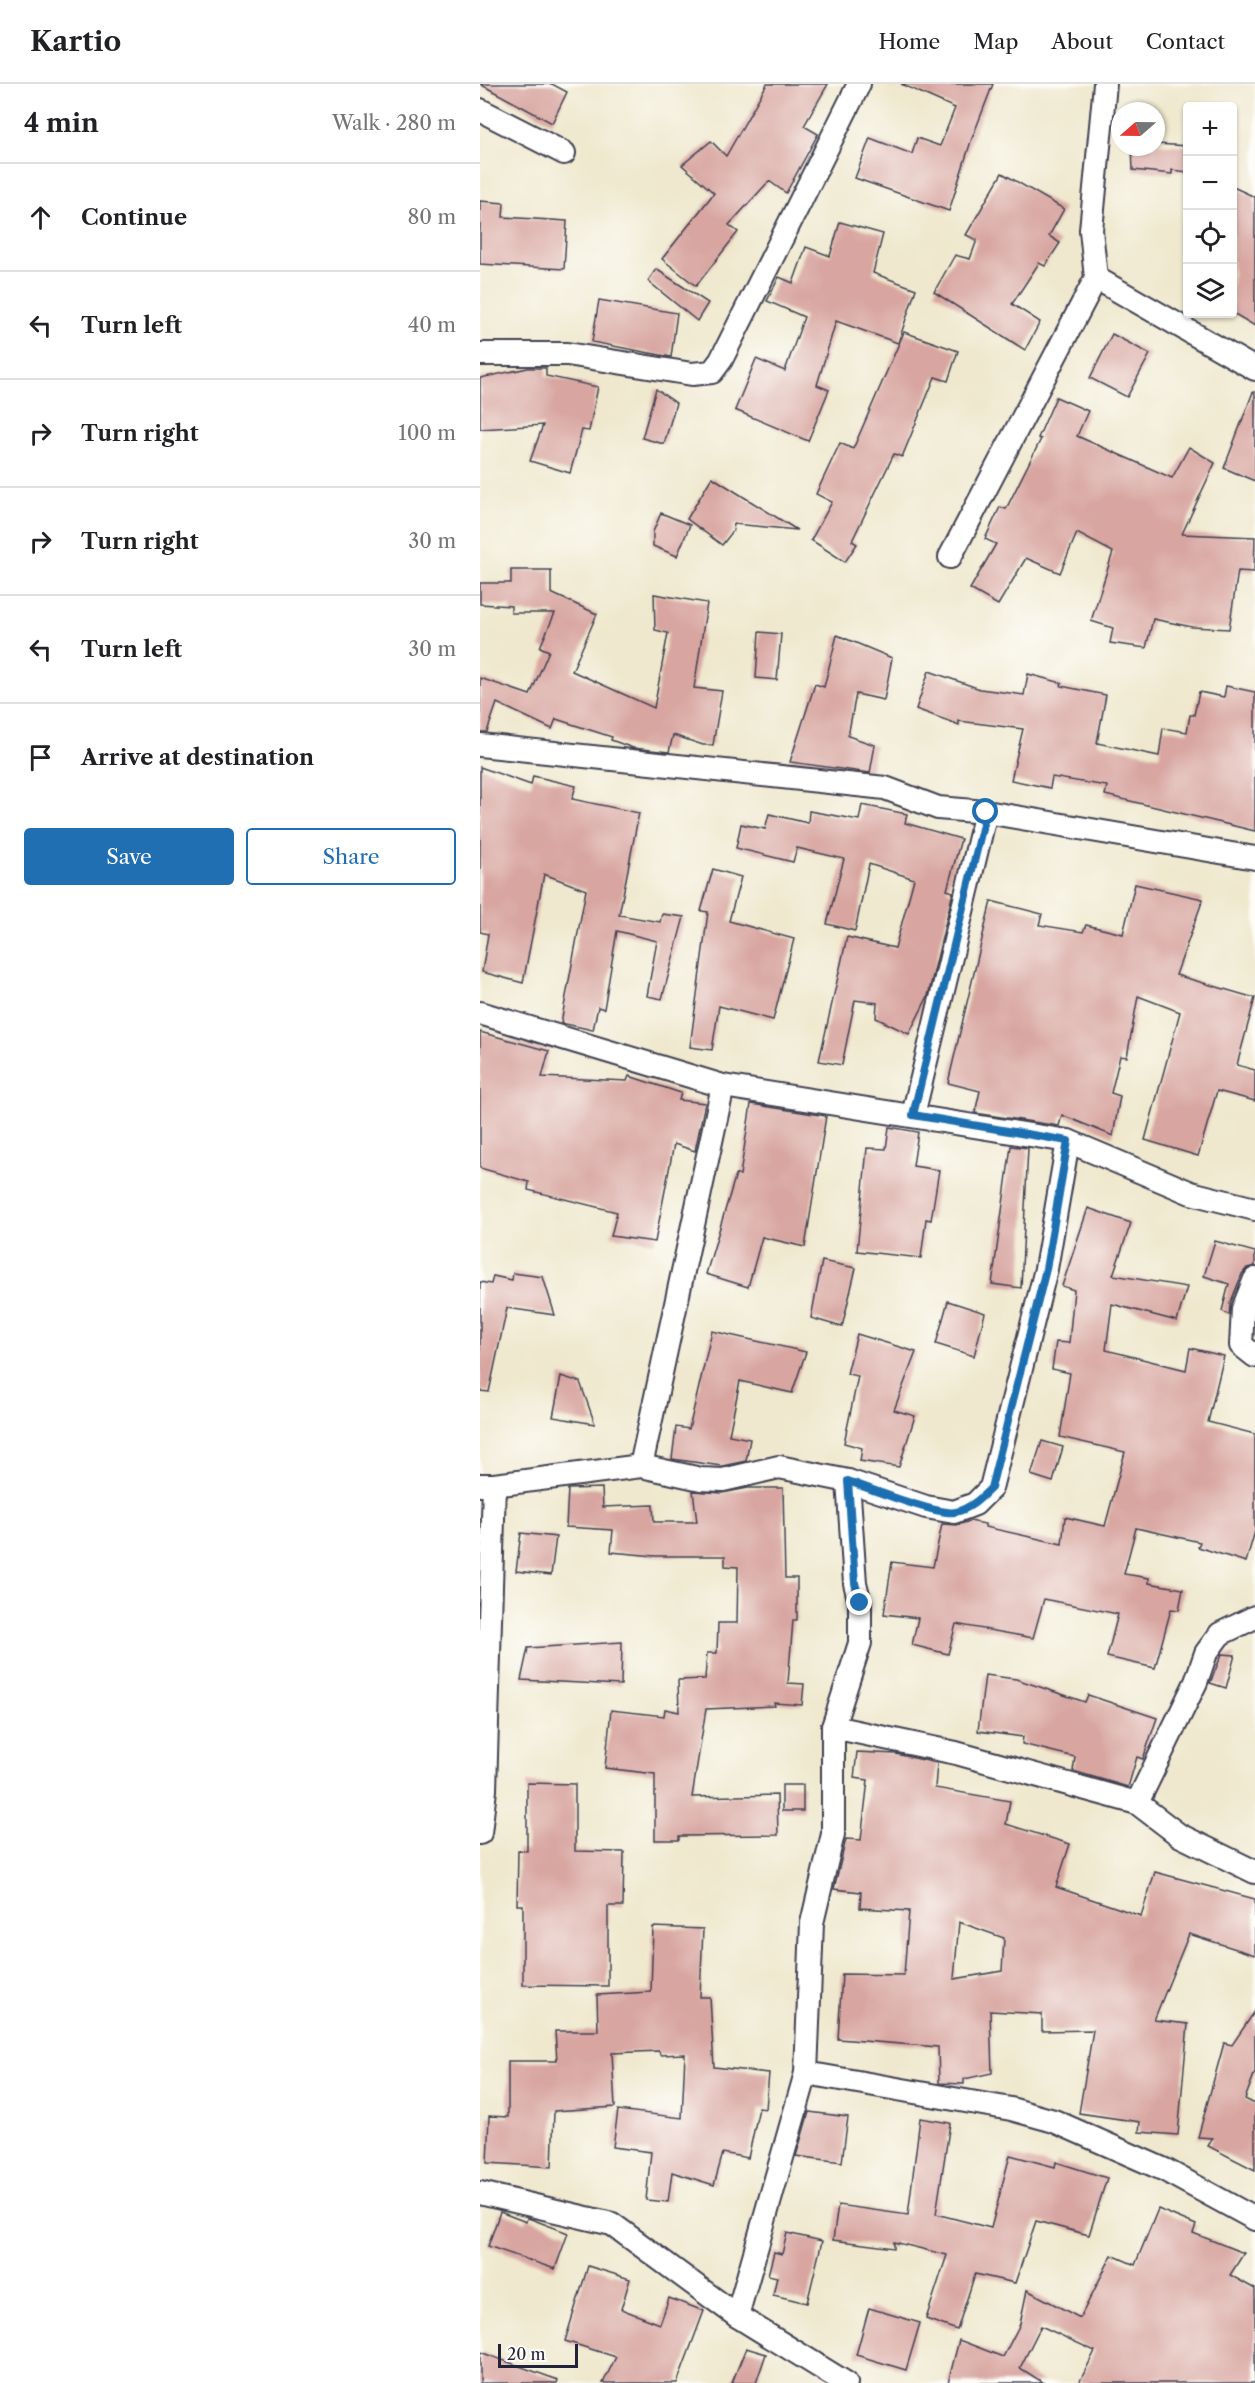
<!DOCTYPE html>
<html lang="en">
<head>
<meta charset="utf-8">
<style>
	body { margin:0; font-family:"Libre Caslon Text",serif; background:#f2f2f2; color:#202124 }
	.controls { position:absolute; right:18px; top:18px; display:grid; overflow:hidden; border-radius:6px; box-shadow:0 2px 4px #0004 }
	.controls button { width:54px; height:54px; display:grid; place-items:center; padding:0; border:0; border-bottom:2px solid #e0e0e0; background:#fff; color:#202124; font:30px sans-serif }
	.compass { position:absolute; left:631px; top:18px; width:54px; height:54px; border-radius:50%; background:#fff; box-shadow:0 2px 4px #0004; rotate:250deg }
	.scale { position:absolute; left:18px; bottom:15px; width:80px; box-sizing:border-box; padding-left:6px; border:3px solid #22223b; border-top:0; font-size:16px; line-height:21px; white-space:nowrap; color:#22223b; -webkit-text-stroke:4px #fdfcf7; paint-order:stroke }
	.stop { position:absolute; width:18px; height:18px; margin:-14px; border:4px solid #1f6fb2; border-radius:50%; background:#fff }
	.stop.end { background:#1f6fb2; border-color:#fff; box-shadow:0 2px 6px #0008 }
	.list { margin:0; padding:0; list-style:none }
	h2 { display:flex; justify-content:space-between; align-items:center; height:78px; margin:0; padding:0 24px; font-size:26px }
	h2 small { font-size:20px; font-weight:400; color:#757577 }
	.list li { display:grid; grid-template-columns:39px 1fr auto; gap:18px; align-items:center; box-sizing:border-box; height:108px; padding:0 24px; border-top:2px solid #e0e0e0 }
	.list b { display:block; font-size:22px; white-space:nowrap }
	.list em { font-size:20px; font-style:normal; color:#757577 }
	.actions { display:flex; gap:12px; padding:18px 24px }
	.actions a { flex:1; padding:14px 0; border:2px solid #1f6fb2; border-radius:6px; text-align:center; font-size:21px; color:#1f6fb2 }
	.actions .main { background:#1f6fb2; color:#fff }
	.icon { flex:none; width:33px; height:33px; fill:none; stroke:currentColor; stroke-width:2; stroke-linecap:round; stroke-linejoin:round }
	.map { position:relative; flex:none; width:775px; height:2299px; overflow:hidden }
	header { display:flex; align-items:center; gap:36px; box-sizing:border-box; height:84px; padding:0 30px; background:#fff; border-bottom:2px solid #e0e0e0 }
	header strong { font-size:28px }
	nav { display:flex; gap:33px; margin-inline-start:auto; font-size:21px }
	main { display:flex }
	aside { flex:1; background:#fff }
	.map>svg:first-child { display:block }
</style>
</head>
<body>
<header>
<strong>Kartio</strong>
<nav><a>Home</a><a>Map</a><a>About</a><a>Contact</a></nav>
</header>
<main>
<aside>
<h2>4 min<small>Walk · 280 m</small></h2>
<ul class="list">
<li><svg class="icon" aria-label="ahead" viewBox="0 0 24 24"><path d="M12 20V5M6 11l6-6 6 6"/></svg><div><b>Continue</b></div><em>80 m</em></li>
<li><svg class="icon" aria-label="left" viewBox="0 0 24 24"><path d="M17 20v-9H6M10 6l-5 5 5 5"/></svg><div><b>Turn left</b></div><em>40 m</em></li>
<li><svg class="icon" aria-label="right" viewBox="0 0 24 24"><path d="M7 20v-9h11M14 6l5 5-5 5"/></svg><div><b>Turn right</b></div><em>100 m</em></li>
<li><svg class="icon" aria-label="right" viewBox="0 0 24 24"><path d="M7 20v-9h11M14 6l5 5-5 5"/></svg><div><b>Turn right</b></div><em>30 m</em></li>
<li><svg class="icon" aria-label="left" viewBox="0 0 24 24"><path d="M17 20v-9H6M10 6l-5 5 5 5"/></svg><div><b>Turn left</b></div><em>30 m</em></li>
<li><svg class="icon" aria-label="arrive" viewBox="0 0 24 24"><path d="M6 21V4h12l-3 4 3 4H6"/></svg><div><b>Arrive at destination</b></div></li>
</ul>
<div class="actions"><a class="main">Save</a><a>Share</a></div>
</aside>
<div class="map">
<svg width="775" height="2299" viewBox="0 0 775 2299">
	<rect width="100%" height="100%" fill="#fdfcf7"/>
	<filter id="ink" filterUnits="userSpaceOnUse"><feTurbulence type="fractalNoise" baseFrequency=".0167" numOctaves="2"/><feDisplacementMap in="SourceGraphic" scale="12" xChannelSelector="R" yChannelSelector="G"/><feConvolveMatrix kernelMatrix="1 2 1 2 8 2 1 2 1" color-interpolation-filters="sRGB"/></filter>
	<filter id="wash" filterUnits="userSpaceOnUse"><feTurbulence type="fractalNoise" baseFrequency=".008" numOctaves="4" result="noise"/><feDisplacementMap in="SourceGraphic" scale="24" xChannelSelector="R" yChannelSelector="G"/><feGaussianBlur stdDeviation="1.35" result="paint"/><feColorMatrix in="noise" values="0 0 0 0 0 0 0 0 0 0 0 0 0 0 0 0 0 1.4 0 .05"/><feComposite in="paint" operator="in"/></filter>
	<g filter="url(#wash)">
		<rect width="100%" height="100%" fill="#efe8ce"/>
		<g id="blocks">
			<g fill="#d8a5a0" fill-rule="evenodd">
				<path d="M 0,0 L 72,0 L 87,8 L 72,39 Z"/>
				<path d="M 287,0 L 348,0 L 324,42 L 338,50 L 306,109 L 289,97 L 249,141 L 258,148 L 216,202 L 182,175 L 234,109 L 202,81 L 231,57 L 246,72 Z"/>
				<path d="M 421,0 L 513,0 L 491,57 L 469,127 L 375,94 L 390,54 L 432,70 L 437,54 L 460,62 L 475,24 Z"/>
				<path d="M 676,60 L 708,62 L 708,88 L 692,86 L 692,90 L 653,86 L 652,63 L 676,63 Z"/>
				<path d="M 522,89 L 584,125 L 569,152 L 580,159 L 565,182 L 559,179 L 532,220 L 560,238 L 545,266 L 454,208 L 475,171 L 490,175 L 497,156 L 486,151 Z"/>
				<path d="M 753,103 L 775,113 L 775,242 L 753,229 Z"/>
				<path d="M 0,117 L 24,119 L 23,133 L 87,137 L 84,185 L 0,180 Z"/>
				<path d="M 360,138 L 403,150 L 393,189 L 436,205 L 418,259 L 356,237 L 337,301 L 349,306 L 328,357 L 255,326 L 276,275 L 305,287 L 324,233 L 287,217 L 299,193 L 313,199 L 326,163 L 350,172 Z"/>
				<path d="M 176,185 L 228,219 L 217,237 L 168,197 Z"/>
				<path d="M 119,216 L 197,229 L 191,273 L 112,258 Z"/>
				<path d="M 424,248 L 478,267 L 468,297 L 455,293 L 422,373 L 414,370 L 372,457 L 377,460 L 365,478 L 331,456 L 352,418 L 336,410 L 360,359 L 373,365 Z"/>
				<path d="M 632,250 L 670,270 L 647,313 L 610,294 Z"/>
				<path d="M 48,284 L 66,284 L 66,292 L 118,303 L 109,347 L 102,346 L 90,389 L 50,377 L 63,341 L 0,345 L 0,294 Z"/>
				<path d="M 176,305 L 196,319 L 184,360 L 162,354 Z"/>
				<path d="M 773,308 L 775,308 L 775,397 L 744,384 Z"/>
				<path d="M 576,313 L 608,327 L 597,352 L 692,394 L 709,363 L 735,379 L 702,450 L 775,453 L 774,488 L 758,487 L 749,545 L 712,543 L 673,535 L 666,564 L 630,559 L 633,544 L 611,537 L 633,468 L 597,449 L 580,489 L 546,474 L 518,521 L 490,505 L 516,460 L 505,455 L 520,423 L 526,425 L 561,355 L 558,354 Z"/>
				<path d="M 232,393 L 267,415 L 317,446 L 254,440 L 253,447 L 242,461 L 207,435 Z"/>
				<path d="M 181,429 L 210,441 L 197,472 L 173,462 L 173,448 Z"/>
				<path d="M 31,486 L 71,486 L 71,509 L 117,530 L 92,587 L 174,624 L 188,549 L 175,546 L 174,510 L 227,519 L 214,604 L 242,607 L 233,661 L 223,661 L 193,651 L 189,668 L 153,664 L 131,656 L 132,653 L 76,635 L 72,645 L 17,619 L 7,648 L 0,648 L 0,594 L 50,611 L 69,567 L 60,563 L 75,529 L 31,529 L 31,522 L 0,520 L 0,499 L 31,499 Z"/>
				<path d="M 279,548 L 301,550 L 297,596 L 276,594 Z"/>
				<path d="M 357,551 L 412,574 L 404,616 L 376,610 L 368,652 L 395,661 L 390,689 L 310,678 L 335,600 L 344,603 Z"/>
				<path d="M 449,587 L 500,605 L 544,611 L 548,590 L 582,599 L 581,602 L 626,611 L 617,659 L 679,672 L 683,644 L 707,648 L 710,631 L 714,631 L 719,608 L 744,613 L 746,602 L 775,608 L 775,747 L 625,711 L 627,702 L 572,693 L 570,704 L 531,696 L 543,645 L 479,637 L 479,641 L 436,625 Z"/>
				<path d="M 0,683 L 51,701 L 53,692 L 96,702 L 92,715 L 159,729 L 139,831 L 180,838 L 182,830 L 204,833 L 182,915 L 167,912 L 177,857 L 137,847 L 124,925 L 118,923 L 113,946 L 81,939 L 106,806 L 64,790 L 43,899 L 2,888 L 8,850 L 0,848 Z"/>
				<path d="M 382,721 L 427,730 L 425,739 L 481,755 L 467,806 L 473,808 L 448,912 L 429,950 L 396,934 L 397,919 L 375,916 L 362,981 L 339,977 L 367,853 L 415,864 L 434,795 L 389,780 L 375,847 L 347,840 L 364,775 L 317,764 L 313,778 L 256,764 L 261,740 L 285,745 L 289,730 L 328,739 L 329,727 L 379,736 Z"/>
				<path d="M 233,785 L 261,793 L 249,837 L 314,855 L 293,936 L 239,922 L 232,966 L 210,963 L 228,828 L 221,827 Z"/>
				<path d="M 655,800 L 723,815 L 696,891 L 775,914 L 757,981 L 775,986 L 775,1017 L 737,1007 L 718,1072 L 665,1056 L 700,928 L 658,912 L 647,973 L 640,972 L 631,1009 L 640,1012 L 633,1052 L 582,1031 L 579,1042 L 495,1029 L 500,1007 L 468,999 L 511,817 L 562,830 L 559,841 L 603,848 L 606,841 L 643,850 Z"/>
				<path d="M 0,948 L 69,967 L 62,993 L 147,997 L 149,992 L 201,1009 L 199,1016 L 225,1019 L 215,1067 L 194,1060 L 175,1158 L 131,1152 L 137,1128 L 48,1106 L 49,1098 L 0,1084 Z"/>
				<path d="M 271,1020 L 346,1032 L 325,1163 L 282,1153 L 268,1203 L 226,1190 L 256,1090 L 260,1091 Z"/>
				<path d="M 409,1043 L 438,1048 L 433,1082 L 459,1086 L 451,1136 L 446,1135 L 441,1174 L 377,1167 L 387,1064 L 406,1065 Z"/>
				<path d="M 531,1062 L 548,1064 L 541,1204 L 512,1200 Z"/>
				<path d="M 608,1124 L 651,1139 L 633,1191 L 707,1203 L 697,1237 L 632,1220 L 626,1266 L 706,1286 L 710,1264 L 744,1272 L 728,1338 L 775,1350 L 775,1447 L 766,1478 L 718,1463 L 720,1458 L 656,1444 L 644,1490 L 669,1494 L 669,1499 L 703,1505 L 699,1526 L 691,1525 L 675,1584 L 627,1573 L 638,1530 L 564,1515 L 553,1554 L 476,1540 L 468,1570 L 432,1561 L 438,1534 L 404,1530 L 412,1478 L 453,1483 L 462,1440 L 478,1441 L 490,1437 L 505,1440 L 505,1443 L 582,1460 L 585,1433 L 625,1442 L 645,1368 L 580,1353 L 590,1289 L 572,1285 L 576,1258 L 589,1259 L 594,1206 L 582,1202 Z"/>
				<path d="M 735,1157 L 775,1168 L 775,1182 L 767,1184 L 762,1190 L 750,1220 L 749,1231 L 742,1227 L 749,1200 L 724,1192 Z"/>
				<path d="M 342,1177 L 376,1184 L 362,1243 L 331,1234 Z"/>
				<path d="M 33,1189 L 63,1193 L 75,1231 L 27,1224 L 9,1308 L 0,1307 L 0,1198 L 11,1200 L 13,1192 L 32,1196 Z"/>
				<path d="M 468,1217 L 505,1229 L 494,1272 L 456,1260 Z"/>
				<path d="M 232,1247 L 326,1268 L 312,1309 L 260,1297 L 249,1351 L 270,1355 L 266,1377 L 242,1382 L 192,1375 L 196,1343 L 209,1345 Z"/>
				<path d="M 377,1250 L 436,1268 L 414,1326 L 435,1332 L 419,1383 L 380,1377 L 382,1364 L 364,1359 L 378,1292 L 367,1290 Z"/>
				<path d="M 81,1292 L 100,1298 L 115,1340 L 73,1333 Z"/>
				<path d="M 562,1357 L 583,1363 L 573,1398 L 551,1391 Z"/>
				<path d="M 122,1404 L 123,1423 L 173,1421 L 174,1438 L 217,1438 L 213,1407 L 242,1409 L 268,1404 L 303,1404 L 305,1494 L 317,1494 L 317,1536 L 313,1536 L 308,1599 L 324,1600 L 322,1621 L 294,1619 L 295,1622 L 226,1625 L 212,1713 L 297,1711 L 298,1751 L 199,1752 L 199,1756 L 175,1756 L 175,1690 L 125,1684 L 131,1626 L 184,1632 L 185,1625 L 199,1628 L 198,1596 L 225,1595 L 227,1569 L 237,1569 L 238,1539 L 257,1539 L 258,1483 L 245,1482 L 245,1472 L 175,1472 L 131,1468 L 133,1446 L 86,1443 L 88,1405 Z"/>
				<path d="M 41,1449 L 76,1453 L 71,1491 L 36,1487 Z"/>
				<path d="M 142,1558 L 141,1601 L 41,1596 L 48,1564 Z"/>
				<path d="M 742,1570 L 755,1571 L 746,1604 L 730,1599 Z"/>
				<path d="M 505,1591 L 536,1595 L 605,1618 L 608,1611 L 677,1634 L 663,1675 L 657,1673 L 648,1703 L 593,1687 L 595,1673 L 542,1660 L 543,1653 L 498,1647 Z"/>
				<path d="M 377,1668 L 416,1670 L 457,1679 L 455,1704 L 530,1717 L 526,1740 L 590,1760 L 576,1803 L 661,1832 L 675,1788 L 775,1815 L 775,1871 L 709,1850 L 674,1936 L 708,1940 L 698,2051 L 659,2048 L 660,2038 L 599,2029 L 613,1946 L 562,1947 L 562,1930 L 510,1927 L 512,1989 L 484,1995 L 484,2000 L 459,1999 L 458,1963 L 358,1955 L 362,1890 L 424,1891 L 429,1827 L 380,1824 L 381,1808 L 354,1805 L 366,1755 L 381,1756 L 388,1696 L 374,1694 ZM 479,1838 L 524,1854 L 522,1887 L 474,1895 Z"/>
				<path d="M 47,1699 L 95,1700 L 95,1767 L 144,1768 L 143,1822 L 128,1822 L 128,1902 L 43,1901 L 43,1821 L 37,1821 L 38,1766 L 47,1767 Z"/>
				<rect x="302" y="1701" width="21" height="26"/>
				<path d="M 173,1843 L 223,1845 L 220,1913 L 230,1913 L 234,1983 L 289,1989 L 286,2025 L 279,2024 L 268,2074 L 243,2069 L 234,2101 L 192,2088 L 188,2118 L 166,2116 L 171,2068 L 133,2063 L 138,2026 L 202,2034 L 205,1970 L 180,1971 L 179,1967 L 132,1969 L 135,2023 L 74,2027 L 72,2083 L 7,2079 L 9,2032 L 28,2033 L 28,1977 L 77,1977 L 75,1947 L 118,1947 L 117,1911 L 171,1908 Z"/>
				<path d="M 775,1927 L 775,1988 L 765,2015 L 775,2020 L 775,2086 L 728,2062 L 733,2054 L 718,2053 L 744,1959 L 752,1961 Z"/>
				<path d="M 329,2028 L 368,2033 L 362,2078 L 316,2072 Z"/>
				<path d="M 440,2034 L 470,2039 L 456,2130 L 511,2144 L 530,2071 L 575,2083 L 576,2078 L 627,2094 L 609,2151 L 556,2137 L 535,2199 L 495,2190 L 477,2246 L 446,2235 L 467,2171 L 414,2158 L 414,2164 L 353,2156 L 358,2121 L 428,2131 Z"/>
				<path d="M 678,2125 L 716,2141 L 713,2149 L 764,2169 L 750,2191 L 775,2205 L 775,2299 L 599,2299 L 615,2267 L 561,2242 L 540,2284 L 564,2299 L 468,2299 L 479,2256 L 523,2273 L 540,2240 L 547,2206 L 600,2234 L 632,2171 L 655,2181 Z"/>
				<path d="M 20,2128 L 46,2138 L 47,2134 L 51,2135 L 88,2149 L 75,2185 L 8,2162 Z"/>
				<path d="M 307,2149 L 342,2157 L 327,2219 L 293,2211 L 297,2193 L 288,2191 L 294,2168 L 302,2170 Z"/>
				<path d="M 108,2182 L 150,2195 L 141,2225 L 180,2240 L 189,2214 L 224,2227 L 197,2299 L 123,2299 L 136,2273 L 85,2257 Z"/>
				<path d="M 389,2224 L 440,2239 L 426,2286 L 376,2271 Z"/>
				<path d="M 266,2264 L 286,2270 L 276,2299 L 252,2299 Z"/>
				<path d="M 0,2268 L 78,2296 L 77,2299 L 0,2299 Z"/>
			</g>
		</g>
	</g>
	<g filter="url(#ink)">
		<use href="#blocks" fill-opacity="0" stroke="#414051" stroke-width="1.5"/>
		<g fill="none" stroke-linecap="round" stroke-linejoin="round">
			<defs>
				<g id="street">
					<path d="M 0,26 L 84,69"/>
					<path d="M 616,194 L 775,285"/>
					<path d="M 0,270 L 87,270 L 212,290 L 232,288 L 241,276 L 379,0"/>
					<path d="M 470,473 L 616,194 L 611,146 L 625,0"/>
					<path d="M 0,661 L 405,704 L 458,724 L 506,728 L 775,774"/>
					<path d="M 0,929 L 243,1002 L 588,1057 L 711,1109 L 775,1125"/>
					<path d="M 433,1031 L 506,728"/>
					<path d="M 775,1195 L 763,1225 L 761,1261 L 775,1272"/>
					<path d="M 161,1382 L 243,1002"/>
					<path d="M 0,1401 L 14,1401 L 161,1382 L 221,1395 L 243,1396 L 299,1383 L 368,1397 L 446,1423 L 474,1428 L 495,1420 L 511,1404 L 566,1185 L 588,1057"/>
					<path d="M 353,1643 L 476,1669 L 657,1719 L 699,1751 L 775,1788"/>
					<path d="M 657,1719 L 716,1598 L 726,1569 L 740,1550 L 775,1533"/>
					<path d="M 0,1749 L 5,1706 L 14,1401"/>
					<path d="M 326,1989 L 531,2025 L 574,2037 L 685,2086 L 775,2135"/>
					<path d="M 0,2109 L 132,2140 L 257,2232 L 366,2299"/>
					<path d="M 257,2232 L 326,1989 L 332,1839 L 353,1750 L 353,1643 L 380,1559 L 380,1519 L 375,1499 L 368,1397"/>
				</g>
			</defs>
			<use href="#street" stroke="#414051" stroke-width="26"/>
			<use href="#street" stroke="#fff" stroke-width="22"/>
		</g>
	</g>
	<g fill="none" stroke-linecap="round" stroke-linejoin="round" filter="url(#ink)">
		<path stroke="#1f6fb2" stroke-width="8" d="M 380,1519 L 375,1499 L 368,1397 C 389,1404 458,1432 476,1428 C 491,1424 501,1414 511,1404 L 566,1185 L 588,1057 L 433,1031 L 506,728"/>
	</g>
</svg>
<div class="controls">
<button>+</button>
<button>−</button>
<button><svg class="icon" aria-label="locate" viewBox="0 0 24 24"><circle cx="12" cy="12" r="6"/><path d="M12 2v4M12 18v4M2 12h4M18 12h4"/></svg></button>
<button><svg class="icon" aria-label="layers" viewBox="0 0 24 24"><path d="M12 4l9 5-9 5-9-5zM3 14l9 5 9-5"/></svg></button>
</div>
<svg class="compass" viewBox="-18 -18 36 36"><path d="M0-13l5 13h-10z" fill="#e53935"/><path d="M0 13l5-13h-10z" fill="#757577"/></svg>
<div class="scale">20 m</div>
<div class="stop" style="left:506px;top:728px"></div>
<div class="stop end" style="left:380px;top:1519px"></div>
</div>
</main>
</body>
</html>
